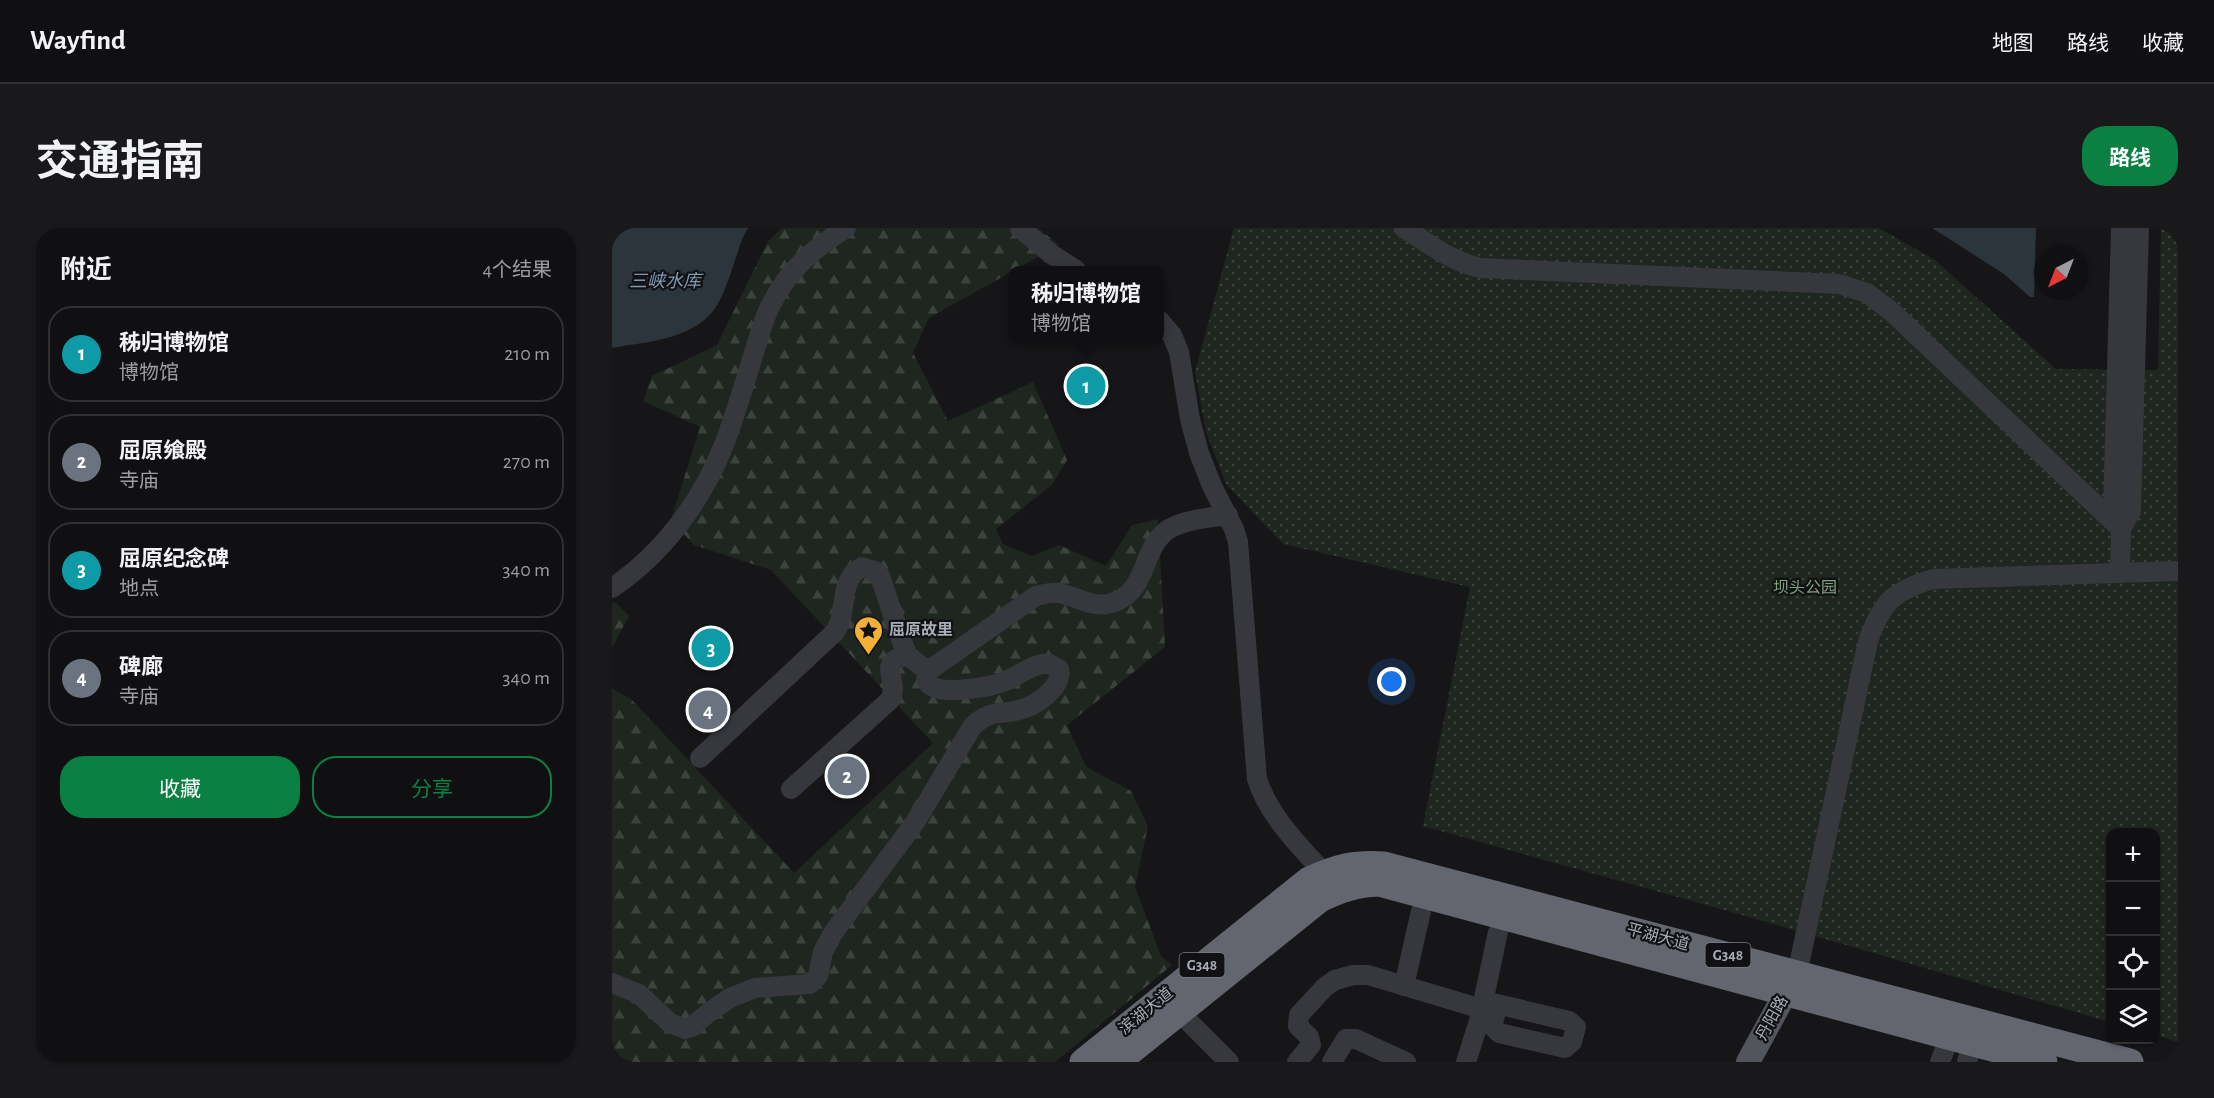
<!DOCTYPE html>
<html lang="zh">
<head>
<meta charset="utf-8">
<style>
	body { margin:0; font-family:"Alegreya Sans","Noto Sans SC",sans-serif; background:#19191b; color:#f1f3f6 }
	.controls { position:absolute; right:18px; bottom:18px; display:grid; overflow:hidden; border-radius:12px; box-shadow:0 2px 4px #0004 }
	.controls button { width:54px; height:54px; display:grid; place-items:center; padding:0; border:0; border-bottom:2px solid #303032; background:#101012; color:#f1f3f6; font:30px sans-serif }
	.compass { position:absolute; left:1422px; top:18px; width:54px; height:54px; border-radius:50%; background:#101012; box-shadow:0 2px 4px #0004; rotate:222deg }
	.you { position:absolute; left:780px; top:454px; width:21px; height:21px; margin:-15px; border:4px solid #fff; border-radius:50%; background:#1a73e8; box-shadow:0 0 0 9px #1a73e833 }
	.badge { display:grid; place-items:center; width:39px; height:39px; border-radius:50%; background:#0b8043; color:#fff; font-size:20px; font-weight:700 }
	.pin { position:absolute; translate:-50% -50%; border:3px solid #fff; box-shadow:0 2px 6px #0006 }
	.popup { position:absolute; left:396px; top:38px; width:156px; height:78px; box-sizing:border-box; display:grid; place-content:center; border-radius:12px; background:#101012; filter:drop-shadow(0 2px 4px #0005); font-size:20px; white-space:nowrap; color:#9c9d9f }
	.popup b { font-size:22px; color:#f1f3f6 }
	.popup::after { content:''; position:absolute; left:50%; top:100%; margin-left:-12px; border:12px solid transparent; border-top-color:#101012 }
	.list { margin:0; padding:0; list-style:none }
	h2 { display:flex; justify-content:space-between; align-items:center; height:78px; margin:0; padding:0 24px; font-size:26px }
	h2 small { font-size:20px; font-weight:400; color:#9c9d9f }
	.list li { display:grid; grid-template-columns:39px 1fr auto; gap:18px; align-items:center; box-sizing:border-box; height:96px; margin:0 12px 12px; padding:0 12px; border:2px solid #303032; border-radius:24px }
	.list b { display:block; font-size:22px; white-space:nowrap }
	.list p { margin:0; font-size:20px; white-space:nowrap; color:#9c9d9f }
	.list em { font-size:20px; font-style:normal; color:#9c9d9f }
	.actions { display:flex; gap:12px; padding:18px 24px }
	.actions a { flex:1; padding:14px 0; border:2px solid #0b8043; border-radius:24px; text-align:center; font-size:21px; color:#0b8043 }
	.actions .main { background:#0b8043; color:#fff }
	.icon { flex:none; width:33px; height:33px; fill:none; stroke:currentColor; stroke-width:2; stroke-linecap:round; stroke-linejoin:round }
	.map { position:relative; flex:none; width:1566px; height:834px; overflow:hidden; border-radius:24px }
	header { display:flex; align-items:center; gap:36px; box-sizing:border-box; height:84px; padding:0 30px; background:#101012; border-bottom:2px solid #303032 }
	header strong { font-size:28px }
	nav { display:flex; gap:33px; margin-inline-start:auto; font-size:21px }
	.intro { display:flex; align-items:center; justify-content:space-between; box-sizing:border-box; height:144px; padding:0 36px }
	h1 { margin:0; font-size:42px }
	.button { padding:15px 27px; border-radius:24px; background:#0b8043; color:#fff; font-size:21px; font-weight:700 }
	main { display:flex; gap:36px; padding:0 36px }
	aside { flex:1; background:#101012; border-radius:24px; box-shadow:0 2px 4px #0004 }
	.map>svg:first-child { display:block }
</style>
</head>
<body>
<header>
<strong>Wayfind</strong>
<nav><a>地图</a><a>路线</a><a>收藏</a></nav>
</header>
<div class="intro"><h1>交通指南</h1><a class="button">路线</a></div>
<main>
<aside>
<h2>附近<small>4个结果</small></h2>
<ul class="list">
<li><span class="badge" style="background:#0f9aa8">1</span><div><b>秭归博物馆</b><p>博物馆</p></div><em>210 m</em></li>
<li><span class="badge" style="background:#6b7280">2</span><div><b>屈原飨殿</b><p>寺庙</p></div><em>270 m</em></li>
<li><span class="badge" style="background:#0f9aa8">3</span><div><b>屈原纪念碑</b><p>地点</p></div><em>340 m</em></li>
<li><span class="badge" style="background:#6b7280">4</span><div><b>碑廊</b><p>寺庙</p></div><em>340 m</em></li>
</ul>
<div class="actions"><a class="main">收藏</a><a>分享</a></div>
</aside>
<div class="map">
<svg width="1566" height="834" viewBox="0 0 1566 834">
	<defs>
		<pattern id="forest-firs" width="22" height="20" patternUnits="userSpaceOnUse" patternTransform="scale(1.5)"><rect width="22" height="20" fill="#1e261f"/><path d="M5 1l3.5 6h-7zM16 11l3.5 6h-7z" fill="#3c433d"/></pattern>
		<pattern id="park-dots" width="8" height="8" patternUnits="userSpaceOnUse" patternTransform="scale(1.5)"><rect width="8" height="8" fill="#1e261f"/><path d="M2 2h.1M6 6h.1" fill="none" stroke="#3c433d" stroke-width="1.8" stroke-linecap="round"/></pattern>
	</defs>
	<rect width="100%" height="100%" fill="#161618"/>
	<g fill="url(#forest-firs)">
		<path d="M 170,0 L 426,0 L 447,17 L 317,90 L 301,125 L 336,193 L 421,154 L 455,232 L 440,257 L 384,301 L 391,316 L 420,328 L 447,317 L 494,338 L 520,297 L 546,291 L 553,419 L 455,497 L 474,539 L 519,563 L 536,598 L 523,659 L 549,728 L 560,737 L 443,834 L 0,834 L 0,460 L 20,472 L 182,645 L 321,515 L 159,342 L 82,317 L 59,292 L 88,199 L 31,173 L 40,148 L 105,117 L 156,13 Z"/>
		<path d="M 3,374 L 17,388 L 0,420 L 0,375 Z"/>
	</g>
	<path fill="url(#park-dots)" d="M 622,0 L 1267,0 L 1323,32 L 1444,141 L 1546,142 L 1549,0 L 1566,0 L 1566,814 L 1544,807 L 1544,604 L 1498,604 L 1498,794 L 1141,690 L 811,598 L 858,359 L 671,316 L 614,256 L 594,204 L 583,144 Z"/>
	<g fill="#2c353c">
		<path d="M 0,0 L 136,0 L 131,9 C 123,30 117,55 107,74 C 86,112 37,113 0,120 Z"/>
		<path d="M 1320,0 L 1424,0 L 1422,69 L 1418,69 L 1392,46 Z"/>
	</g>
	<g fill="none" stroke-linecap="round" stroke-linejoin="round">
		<g stroke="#37383d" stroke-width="20">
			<path d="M 408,0 L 439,26 L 464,42"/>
			<path d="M 792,0 C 817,16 840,34 869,40 L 1227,56 L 1255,65 L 1280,84 L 1509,301"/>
			<path d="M 548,93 L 560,107 L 567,124 L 578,191 L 587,225 L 600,258 L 622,301 L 626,314 L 645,551 C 658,592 694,624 721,655"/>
			<path d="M 1509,301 L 1519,283 L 1527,0"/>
			<path d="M 1508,345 L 1509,301 L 1501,282 L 1509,0"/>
			<path d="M 0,360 C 50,326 88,276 111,219 C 124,186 134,150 145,115 C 149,101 153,86 161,73 C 177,41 205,18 234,0"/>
			<path d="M 88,530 L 223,404 C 237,384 225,352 250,339 L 263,343 L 268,348 L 290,414 L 296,428 L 316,443"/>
			<path d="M 179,561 L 278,472 C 289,453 262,432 296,428"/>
			<path d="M 1185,746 L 1256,413 C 1270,374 1281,363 1321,351 L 1566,343"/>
			<path d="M 0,755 L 27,766 L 58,795 L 73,801 L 80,799 L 96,785 L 118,770 L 143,760 L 198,756 L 206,748 L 211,724 L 221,705 L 304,593 L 360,499 C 364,495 368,491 375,488 C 385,484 397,485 407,482 C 423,478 451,460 447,441 C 441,437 437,435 430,436 C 415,439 402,451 388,455 C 373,460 303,473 316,443 L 424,368 C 432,366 439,364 447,365 C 467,369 483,383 505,373 C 536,360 530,318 557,301 C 574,291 597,290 616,287"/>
			<path d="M 792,758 L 809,683"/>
			<path d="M 872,773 L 957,793 L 964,799 L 960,814 L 953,820 L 887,805 L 880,798 L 886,776"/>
			<path d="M 558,775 L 617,834"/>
			<path d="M 685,834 L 699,817 L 697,809 L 686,798 L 687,787 L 713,759 L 723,752 L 741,747 L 756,747 L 870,781"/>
			<path d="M 720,834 L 734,811 L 744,811 L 794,834"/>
			<path d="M 854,834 L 867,793 L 886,704"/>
			<path d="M 1328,834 L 1342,797"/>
			<path d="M 1355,834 L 1360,815"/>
		</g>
		<path stroke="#53555c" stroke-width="24" d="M 1136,834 L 1183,748"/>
		<g stroke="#63666e" stroke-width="27">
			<path d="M 471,834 L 697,652 C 726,639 741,635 772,637 L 1518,834"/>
			<path d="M 505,834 L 708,671 C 728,661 744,656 767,655 L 1432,834"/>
		</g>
	</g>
	<defs>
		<symbol id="sight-pin" viewBox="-11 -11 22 30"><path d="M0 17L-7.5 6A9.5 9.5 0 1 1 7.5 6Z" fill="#f2b134" stroke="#111113"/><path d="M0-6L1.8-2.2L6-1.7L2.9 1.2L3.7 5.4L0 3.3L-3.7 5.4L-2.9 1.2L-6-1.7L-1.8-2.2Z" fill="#111"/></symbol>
	</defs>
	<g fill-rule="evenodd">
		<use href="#sight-pin" x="240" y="386" width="33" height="45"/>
	</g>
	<g text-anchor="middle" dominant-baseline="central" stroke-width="4.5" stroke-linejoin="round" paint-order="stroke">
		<g fill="#111113" stroke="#7b7e86" stroke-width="1.5">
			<rect x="1093.5" y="715" width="45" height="24" rx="4.5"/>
			<rect x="567.5" y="725" width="45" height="24" rx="4.5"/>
		</g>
		<g font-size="15" font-weight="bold" fill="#a8adb8">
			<text x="1116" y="727">G348</text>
			<text x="590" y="737">G348</text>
		</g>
		<g font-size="16" fill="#7fa381" stroke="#111113">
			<text x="1193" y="360">坝头公园</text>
		</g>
		<g font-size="16" font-weight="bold" fill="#a8adb8" stroke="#111113" text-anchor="start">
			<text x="277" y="402">屈原故里</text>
		</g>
		<g font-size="16" fill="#a8adb8" stroke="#111113">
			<text transform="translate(1046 709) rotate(15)">平湖大道</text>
			<text transform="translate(534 783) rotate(-39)">滨湖大道</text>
			<text transform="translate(1160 790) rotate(-61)">丹阳路</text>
		</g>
		<g font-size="18" font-style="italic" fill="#7f9bb3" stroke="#111113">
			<text x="53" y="54">三峡水库</text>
		</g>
	</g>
</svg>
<div class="controls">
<button>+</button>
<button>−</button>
<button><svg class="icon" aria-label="locate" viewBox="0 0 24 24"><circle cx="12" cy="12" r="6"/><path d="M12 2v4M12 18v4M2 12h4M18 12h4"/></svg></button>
<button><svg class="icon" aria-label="layers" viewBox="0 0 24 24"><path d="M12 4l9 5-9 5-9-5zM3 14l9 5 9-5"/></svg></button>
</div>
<svg class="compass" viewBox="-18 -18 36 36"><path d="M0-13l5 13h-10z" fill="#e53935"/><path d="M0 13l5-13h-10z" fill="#9c9d9f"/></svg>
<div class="you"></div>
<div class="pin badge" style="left:474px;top:158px;background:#0f9aa8">1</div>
<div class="popup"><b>秭归博物馆</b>博物馆</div>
<div class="pin badge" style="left:235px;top:548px;background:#6b7280">2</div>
<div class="pin badge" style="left:99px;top:420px;background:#0f9aa8">3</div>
<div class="pin badge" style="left:96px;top:482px;background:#6b7280">4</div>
</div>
</main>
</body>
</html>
